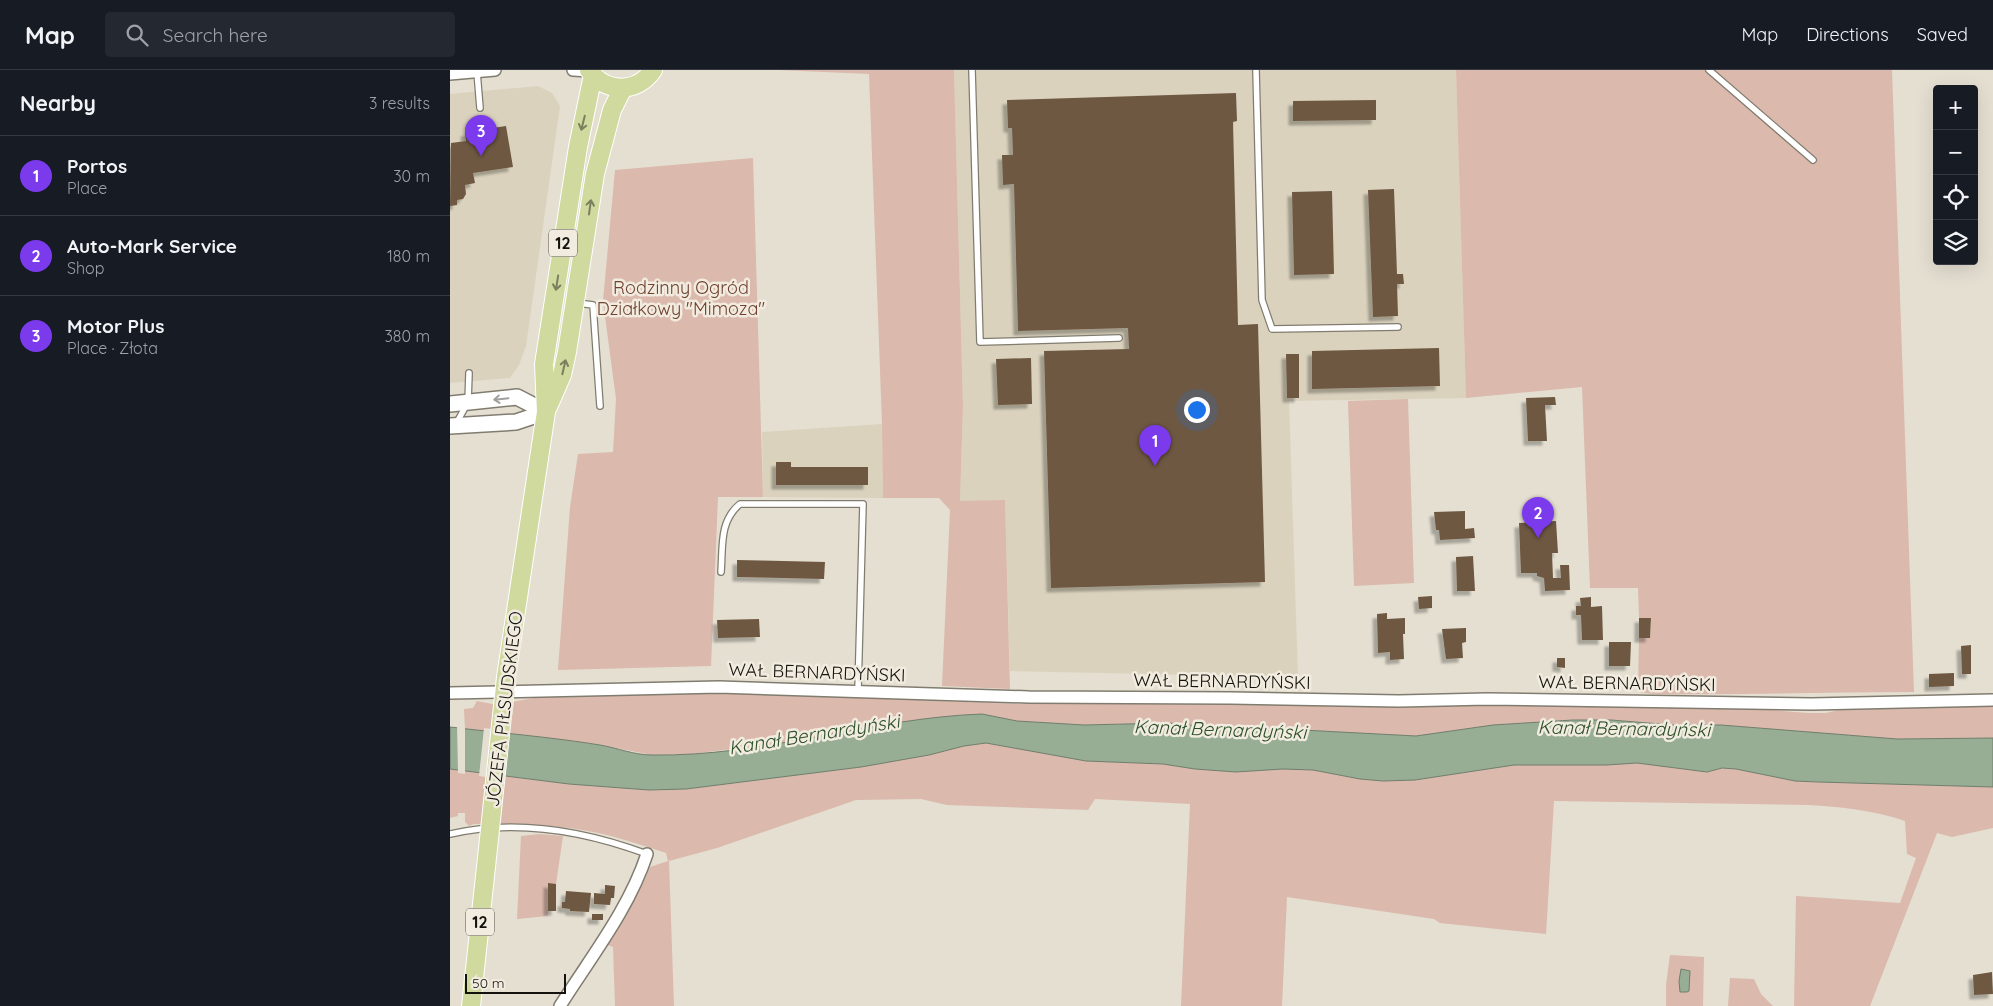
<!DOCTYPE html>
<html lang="en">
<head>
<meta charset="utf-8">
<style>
	body { margin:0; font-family:Quicksand,sans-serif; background:#242831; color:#f1f3f6 }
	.controls { position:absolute; right:15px; top:15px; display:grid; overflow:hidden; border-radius:5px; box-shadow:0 5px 20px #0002 }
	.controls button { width:45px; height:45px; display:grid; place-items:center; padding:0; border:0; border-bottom:1px solid #363941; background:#171b24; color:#f1f3f6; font:25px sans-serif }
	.scale { position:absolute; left:15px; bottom:12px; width:101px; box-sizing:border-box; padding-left:5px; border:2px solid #14120d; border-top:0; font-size:14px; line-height:18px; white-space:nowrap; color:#14120d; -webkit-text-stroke:4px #f1ecdf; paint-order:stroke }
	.you { position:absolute; left:746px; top:339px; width:18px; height:18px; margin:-12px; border:4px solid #fff; border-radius:50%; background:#1a73e8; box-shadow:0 0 0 8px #1a73e833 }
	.badge { display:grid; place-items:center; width:32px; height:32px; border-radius:50%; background:#7c3aed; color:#fff; font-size:16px; font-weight:700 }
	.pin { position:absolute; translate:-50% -41px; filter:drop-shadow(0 1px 2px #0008) }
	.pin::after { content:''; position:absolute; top:26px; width:18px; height:15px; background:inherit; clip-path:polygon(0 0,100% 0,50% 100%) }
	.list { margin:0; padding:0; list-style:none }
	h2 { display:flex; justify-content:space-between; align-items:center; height:65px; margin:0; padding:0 20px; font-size:21px }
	h2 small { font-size:16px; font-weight:400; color:#9ea1a6 }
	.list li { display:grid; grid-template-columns:32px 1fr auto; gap:15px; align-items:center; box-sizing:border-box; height:80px; padding:0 20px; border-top:1px solid #363941 }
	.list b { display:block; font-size:19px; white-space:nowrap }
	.list p { margin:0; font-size:16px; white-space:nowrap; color:#9ea1a6 }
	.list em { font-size:16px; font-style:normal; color:#9ea1a6 }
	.icon { flex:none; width:28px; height:28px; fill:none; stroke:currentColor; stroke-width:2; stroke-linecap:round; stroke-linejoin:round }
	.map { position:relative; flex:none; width:1543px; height:936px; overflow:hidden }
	header { display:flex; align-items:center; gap:30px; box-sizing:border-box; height:70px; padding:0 25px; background:#171b24; border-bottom:1px solid #363941 }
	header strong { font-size:24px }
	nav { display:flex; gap:28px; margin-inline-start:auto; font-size:18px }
	.search { width:350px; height:45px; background:#242831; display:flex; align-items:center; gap:12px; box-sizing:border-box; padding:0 18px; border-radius:5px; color:#9ea1a6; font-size:19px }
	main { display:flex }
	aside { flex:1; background:#171b24 }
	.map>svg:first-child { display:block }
</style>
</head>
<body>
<header>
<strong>Map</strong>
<div class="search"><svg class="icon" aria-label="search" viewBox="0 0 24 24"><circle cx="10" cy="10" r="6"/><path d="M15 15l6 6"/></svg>Search here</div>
<nav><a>Map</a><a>Directions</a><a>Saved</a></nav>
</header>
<main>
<aside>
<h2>Nearby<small>3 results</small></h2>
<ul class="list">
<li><span class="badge">1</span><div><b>Portos</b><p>Place</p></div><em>30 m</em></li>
<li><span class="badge">2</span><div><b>Auto-Mark Service</b><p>Shop</p></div><em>180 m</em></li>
<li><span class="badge">3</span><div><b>Motor Plus</b><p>Place · Złota</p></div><em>380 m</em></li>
</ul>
</aside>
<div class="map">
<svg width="1543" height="936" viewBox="0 0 1543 936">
	<defs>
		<filter id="shadow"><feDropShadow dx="-4.5" dy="4.5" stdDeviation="1" flood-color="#0004"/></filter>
	</defs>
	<rect width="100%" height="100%" fill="#e4dfd1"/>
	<g fill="#dad2bd">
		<path d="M 504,0 L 1006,0 L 1016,328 L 839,331 L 848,607 L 560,601 L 555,431 L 510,432 L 513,336 Z"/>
		<path d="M 88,16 L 102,23 L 110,36 L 76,276 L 69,295 L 60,308 L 0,313 L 0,24 Z"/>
		<path d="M 432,354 L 433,428 L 313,427 L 312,362 Z"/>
	</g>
	<g fill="#dbb9ad">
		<path d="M 328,0 L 504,0 L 513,336 L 510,431 L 555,430 L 560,619 L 492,616 L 500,440 L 489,428 L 433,428 L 432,354 L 419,4 Z"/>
		<path d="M 1006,0 L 1442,0 L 1464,622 C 1377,622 1290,625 1203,624 L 1188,622 L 1189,568 L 1200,568 L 1201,549 L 1189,548 L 1188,518 L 1140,518 L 1132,317 L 1016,328 Z"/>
		<path d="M 303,88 L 313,427 L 268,427 L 261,596 L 108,600 L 120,437 L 128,384 L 163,382 L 166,329 L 153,231 L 165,100 Z"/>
		<path d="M 958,329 L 964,513 L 904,516 L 898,331 Z"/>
		<path d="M 289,623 L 567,634 L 744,633 L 948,637 L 1041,635 L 1282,637 L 1358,643 L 1376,643 L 1393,639 L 1543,636 L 1543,668 L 1447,669 L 1271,655 L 1223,655 L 1161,650 L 1123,650 L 1043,655 L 966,666 L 852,660 L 798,661 L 719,653 L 634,655 L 567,651 L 532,644 L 292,678 L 240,684 L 201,685 L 152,675 L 15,659 L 14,639 L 23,638 L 27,631 L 42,634 L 57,633 L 94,626 Z"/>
		<path d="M 536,673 L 636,691 L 713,694 L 745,699 L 786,702 L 833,699 L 863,700 L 910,709 L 933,711 L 965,710 L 1064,695 L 1156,695 L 1187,693 L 1257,702 L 1272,698 L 1286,699 L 1345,711 L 1368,712 L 1543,717 L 1543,758 L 1502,767 L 1487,763 L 1420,936 L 1344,936 L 1346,826 L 1450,833 L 1466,788 L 1457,784 L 1455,751 C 1424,740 1391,737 1358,735 L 1104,731 L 1096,864 L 990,853 L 984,849 L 837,827 L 832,936 L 731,936 L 740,734 L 645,729 L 638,740 L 497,735 L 471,729 L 406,730 L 267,778 L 219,791 L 224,936 L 165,936 L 163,877 L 155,874 C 171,849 190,825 200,797 L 218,791 L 216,783 C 198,777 180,771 161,766 C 116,754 70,754 24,754 L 19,756 L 15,752 L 15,743 L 8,743 L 8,746 L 0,748 L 0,699 L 119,714 L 199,720 L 236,719 L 411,697 L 479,685 L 514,676 Z"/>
		<path d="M 90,764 L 113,766 L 106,814 L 98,814 L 98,846 L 67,849 L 71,766 Z"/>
		<path d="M 1220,885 L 1254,887 L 1253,936 L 1216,936 L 1216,915 Z"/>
		<path d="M 1280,908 L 1304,909 L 1311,924 L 1323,936 L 1278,936 Z"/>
	</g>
	<g fill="#97ad94" stroke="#707e6c">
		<path d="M 532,644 L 567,651 L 634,655 L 719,653 L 798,661 L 852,660 L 966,666 L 1043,655 L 1123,650 L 1161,650 L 1223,655 L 1271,655 L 1447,669 L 1543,668 L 1543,717 L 1368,712 L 1345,711 L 1286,699 L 1272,698 L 1257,702 L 1187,693 L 1156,695 L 1064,695 L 965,710 L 933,711 L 910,709 L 863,700 L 833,699 L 786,702 L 745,699 L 713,694 L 636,691 L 536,673 L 514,676 L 479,685 L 411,697 L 236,719 L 199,720 L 119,714 L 0,699 L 0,657 C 50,663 101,667 150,675 C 168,678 184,685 202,685 C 313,687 421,648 532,644 Z"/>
		<path d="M 1231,899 L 1240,901 L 1239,921 L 1237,922 L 1230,922 L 1229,911 Z"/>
	</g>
	<g fill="#e4dfd1">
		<path d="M 7,655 L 15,656 L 15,704 L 8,703 Z"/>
		<path d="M 34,658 L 60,661 L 55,710 L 29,706 Z"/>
	</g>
	<g fill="#6e5842" filter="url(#shadow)">
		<path d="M 786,23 L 787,51 L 783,52 L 788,255 L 808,254 L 815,512 L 601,518 L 594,281 L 679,279 L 678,258 L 568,261 L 564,114 L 553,115 L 552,85 L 563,85 L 562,58 L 558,58 L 557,30 Z"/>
		<path d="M 926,30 L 926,50 L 843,51 L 843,31 Z"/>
		<path d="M 56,56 L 63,97 L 23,103 L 25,113 L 15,115 L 16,124 L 13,129 L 7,130 L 7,135 L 0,136 L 1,73 L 16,71 L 15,62 Z"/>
		<path d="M 944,119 L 947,204 L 953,204 L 954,214 L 947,214 L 948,246 L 923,247 L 918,120 Z"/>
		<path d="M 882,121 L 884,204 L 844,205 L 842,122 Z"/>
		<path d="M 989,278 L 990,316 L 862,319 L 862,281 Z"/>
		<path d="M 836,284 L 849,284 L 849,328 L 837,328 Z"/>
		<path d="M 581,288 L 582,334 L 548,335 L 546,289 Z"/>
		<path d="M 1105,327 L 1106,335 L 1095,335 L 1097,371 L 1078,371 L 1076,328 Z"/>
		<path d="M 326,392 L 341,392 L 341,397 L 418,397 L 418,415 L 326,415 Z"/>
		<path d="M 1015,441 L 1015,459 L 1024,458 L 1025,468 L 990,470 L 989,460 L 986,460 L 984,442 Z"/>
		<path d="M 1106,451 L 1108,483 L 1102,483 L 1103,508 L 1111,508 L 1110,495 L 1119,495 L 1120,520 L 1095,521 L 1094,508 L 1087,506 L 1087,503 L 1071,503 L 1069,453 Z"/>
		<path d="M 1023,486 L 1025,521 L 1007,521 L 1006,487 Z"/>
		<path d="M 287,490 L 375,492 L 374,509 L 287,507 Z"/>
		<path d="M 982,526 L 982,538 L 969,539 L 968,527 Z"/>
		<path d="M 1141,527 L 1141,537 L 1152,536 L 1153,570 L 1132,570 L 1131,545 L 1126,545 L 1126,536 L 1131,536 L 1130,528 Z"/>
		<path d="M 937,543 L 937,549 L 955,548 L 955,564 L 953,564 L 954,589 L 940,590 L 940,582 L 928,583 L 927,544 Z"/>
		<path d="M 1189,548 L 1201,548 L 1200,568 L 1189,568 Z"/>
		<path d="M 309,549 L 310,567 L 268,568 L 267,550 Z"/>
		<path d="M 1016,558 L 1016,572 L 1012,573 L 1013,588 L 996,589 L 992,559 Z"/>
		<path d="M 1159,572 L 1181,572 L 1180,596 L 1159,596 Z"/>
		<path d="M 1521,575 L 1521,604 L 1512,604 L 1511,576 Z"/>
		<path d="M 1107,588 L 1115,588 L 1115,598 L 1107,597 Z"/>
		<path d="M 1504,603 L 1504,616 L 1479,617 L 1479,604 Z"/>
		<path d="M 98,813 L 106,814 L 106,841 L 98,841 Z"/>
		<path d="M 155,815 L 165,816 L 164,828 L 161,828 L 160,835 L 144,834 L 144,823 L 155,824 Z"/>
		<path d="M 116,821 L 141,823 L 139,842 L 120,841 L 120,839 L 112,838 L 112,832 L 115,832 Z"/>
		<rect x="142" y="844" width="11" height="6"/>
		<path d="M 1542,902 L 1543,924 L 1524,925 L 1523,905 Z"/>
	</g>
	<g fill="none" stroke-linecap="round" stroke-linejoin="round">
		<defs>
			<g id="lane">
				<path d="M 522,0 L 530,272 L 669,268"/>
				<path d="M 806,0 L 812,230 L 822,259 L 948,257"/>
				<path d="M 1259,0 L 1363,90"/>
				<path d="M 27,2 L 30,38"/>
				<path d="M 128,233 L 143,235 L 150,336"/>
				<path d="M 6,354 L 18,332 L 19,303"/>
				<path d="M 271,502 C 273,477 269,451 290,434 L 413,434 L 408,620"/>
				<path d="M 0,764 C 65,749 135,761 197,784"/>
			</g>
			<g id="street">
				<path d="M 123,0 L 140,1"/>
				<path d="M 0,4 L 45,0"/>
				<path d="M 0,623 L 269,617 L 579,627 L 781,628 L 949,631 L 1037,629 L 1362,634 L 1543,630"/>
				<path d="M 110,936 C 141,887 179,839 197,784"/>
			</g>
			<g id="secondary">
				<path d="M 0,334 L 67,327 L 96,342"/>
				<path d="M 0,356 L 66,352 L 96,342"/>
			</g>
			<g id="primary">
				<path d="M 139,0 C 155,23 187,24 203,0"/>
				<path d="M 98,337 L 112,305 L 117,282 L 145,104 L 162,40 L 173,18"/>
				<path d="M 56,607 L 96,342 L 94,294 L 128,77 L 143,5"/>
				<path d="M 21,936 L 39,769"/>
			</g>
		</defs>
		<use href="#lane" stroke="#807c6f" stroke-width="8"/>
		<use href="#street" stroke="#807c6f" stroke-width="14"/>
		<use href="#secondary" stroke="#807c6f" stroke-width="18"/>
		<use href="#primary" stroke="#fff" stroke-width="20"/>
		<use href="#lane" stroke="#fff" stroke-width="5.5"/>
		<use href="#street" stroke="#fff" stroke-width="11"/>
		<use href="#secondary" stroke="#fff" stroke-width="15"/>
		<use href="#primary" stroke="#d0d99e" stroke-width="18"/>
		<defs>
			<path id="primary-bridge" d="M 39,769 L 56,607"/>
		</defs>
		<use href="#primary-bridge" stroke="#fff" stroke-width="20" stroke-linecap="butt"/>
		<use href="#primary-bridge" stroke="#d0d99e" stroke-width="18"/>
	</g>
	<defs><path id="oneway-shaft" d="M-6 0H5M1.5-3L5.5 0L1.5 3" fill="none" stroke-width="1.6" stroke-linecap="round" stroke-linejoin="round" transform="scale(1.25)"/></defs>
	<g stroke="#7b7f5d">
		<use href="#oneway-shaft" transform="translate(133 53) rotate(104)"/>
		<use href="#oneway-shaft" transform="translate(140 137) rotate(-82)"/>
		<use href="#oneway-shaft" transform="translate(107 213) rotate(99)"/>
		<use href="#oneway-shaft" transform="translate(114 297) rotate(-77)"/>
	</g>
	<use stroke="#a1a09e" href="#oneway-shaft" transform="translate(51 329) rotate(174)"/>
	<g text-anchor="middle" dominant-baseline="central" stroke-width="5" stroke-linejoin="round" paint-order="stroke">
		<g fill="#f1ecdf" stroke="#56534c" stroke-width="1">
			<rect x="99" y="159.5" width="28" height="27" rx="4"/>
			<rect x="16" y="838.5" width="28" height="27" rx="4"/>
		</g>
		<g font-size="16" font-weight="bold" fill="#14120d">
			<text x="113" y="173">12</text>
			<text x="30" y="852">12</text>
		</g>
		<g font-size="18" fill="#71402f" stroke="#f1ecdf">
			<text x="231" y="217">Rodzinny Ogród<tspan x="231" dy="21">Działkowy "Mimoza"</tspan></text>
		</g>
		<g font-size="18" fill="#14120d" stroke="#f1ecdf">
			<text transform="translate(367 602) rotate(2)">WAŁ BERNARDYŃSKI</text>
			<text transform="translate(772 611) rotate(1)">WAŁ BERNARDYŃSKI</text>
			<text transform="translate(1177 613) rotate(1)">WAŁ BERNARDYŃSKI</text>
			<text transform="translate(54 639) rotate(-83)">JÓZEFA PIŁSUDSKIEGO</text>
		</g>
		<g font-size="19" font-style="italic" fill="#2c4e28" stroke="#f1ecdf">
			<text transform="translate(1174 658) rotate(1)">Kanał Bernardyński</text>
			<text transform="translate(770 659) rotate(2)">Kanał Bernardyński</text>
			<text transform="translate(364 664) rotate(-9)">Kanał Bernardyński</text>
		</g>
	</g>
</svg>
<div class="controls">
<button>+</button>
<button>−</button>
<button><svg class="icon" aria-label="locate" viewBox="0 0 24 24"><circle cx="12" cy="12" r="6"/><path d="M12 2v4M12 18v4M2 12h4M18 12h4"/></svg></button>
<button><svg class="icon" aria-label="layers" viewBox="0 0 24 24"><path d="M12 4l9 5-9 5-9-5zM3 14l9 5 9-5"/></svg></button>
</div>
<div class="scale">50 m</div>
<div class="you"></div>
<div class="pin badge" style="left:705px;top:396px">1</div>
<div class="pin badge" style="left:1088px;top:468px">2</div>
<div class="pin badge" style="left:31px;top:86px">3</div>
</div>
</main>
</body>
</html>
